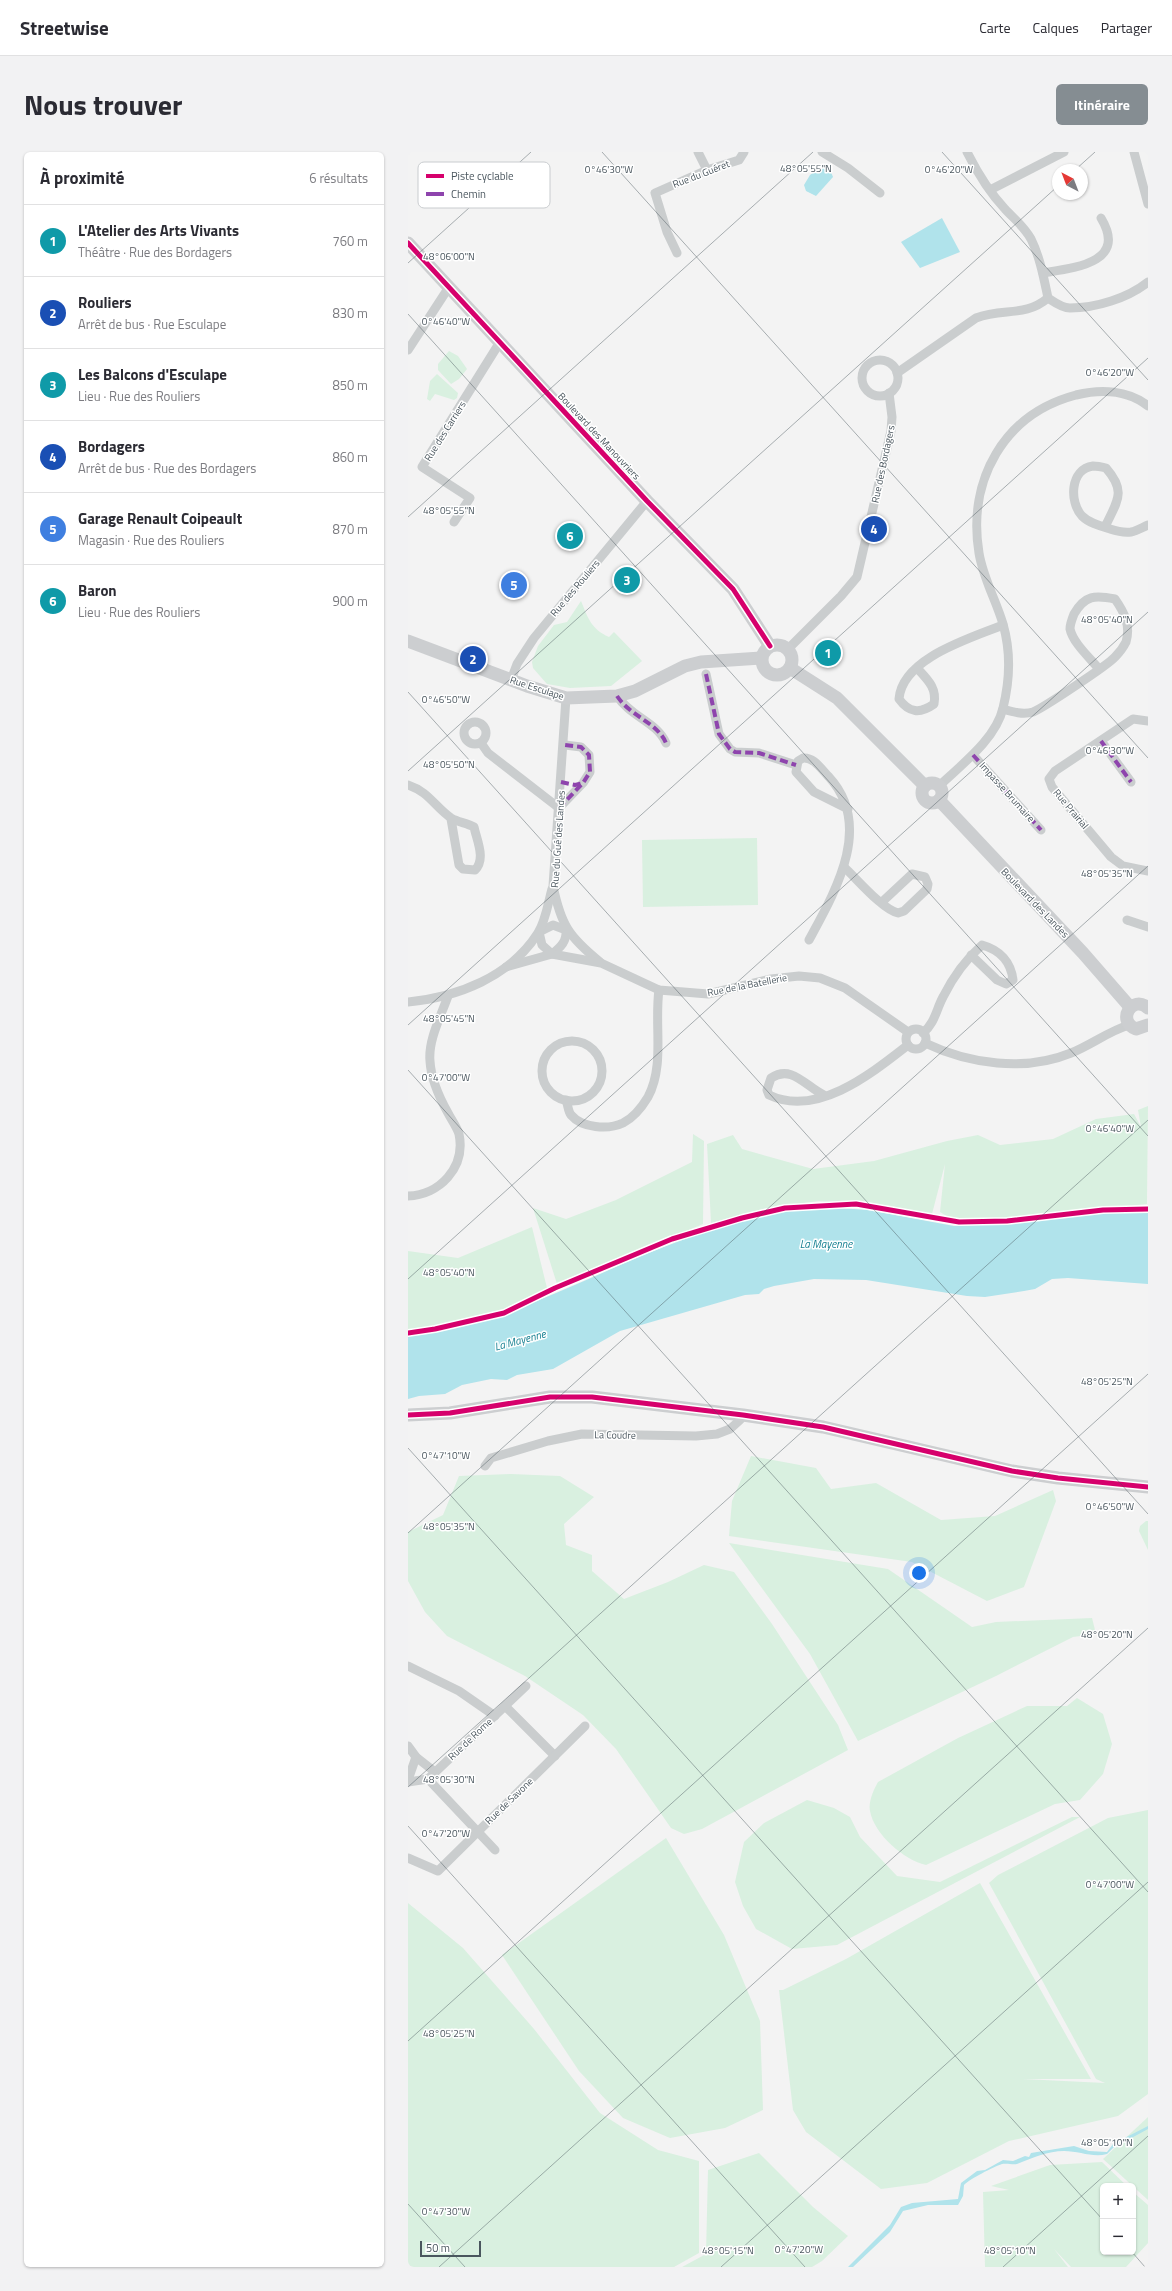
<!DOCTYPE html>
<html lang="fr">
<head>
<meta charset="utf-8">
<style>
	body { margin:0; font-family:"Titillium Web",sans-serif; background:#f2f2f3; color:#2b2b33 }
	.controls { position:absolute; right:12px; bottom:12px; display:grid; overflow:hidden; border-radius:6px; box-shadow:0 1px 3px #0004 }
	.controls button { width:36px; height:36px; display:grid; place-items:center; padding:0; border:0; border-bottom:1px solid #e1e1e2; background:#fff; color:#2b2b33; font:20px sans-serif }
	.compass { position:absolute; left:644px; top:12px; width:36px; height:36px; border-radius:50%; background:#fff; box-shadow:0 1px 3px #0004; rotate:318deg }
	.scale { position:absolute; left:12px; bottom:10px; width:61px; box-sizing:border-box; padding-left:4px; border:2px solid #4a565e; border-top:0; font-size:11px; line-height:14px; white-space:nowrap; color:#4a565e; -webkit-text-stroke:3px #fff; paint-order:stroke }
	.you { position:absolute; left:511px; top:1421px; width:14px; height:14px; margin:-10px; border:3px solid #fff; border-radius:50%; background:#1a73e8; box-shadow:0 0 0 6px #1a73e833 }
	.badge { display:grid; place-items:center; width:26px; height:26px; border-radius:50%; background:#858d92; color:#fff; font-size:13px; font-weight:700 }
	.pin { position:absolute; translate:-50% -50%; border:2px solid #fff; box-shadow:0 1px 4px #0006 }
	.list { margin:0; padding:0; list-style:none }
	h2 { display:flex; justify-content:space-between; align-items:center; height:52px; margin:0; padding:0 16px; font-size:17px }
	h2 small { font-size:13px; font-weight:400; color:#7c7c81 }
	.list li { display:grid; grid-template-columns:26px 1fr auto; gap:12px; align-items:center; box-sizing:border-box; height:72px; padding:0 16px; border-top:1px solid #e1e1e2 }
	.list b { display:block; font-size:15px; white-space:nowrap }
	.list p { margin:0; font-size:13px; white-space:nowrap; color:#7c7c81 }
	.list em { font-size:13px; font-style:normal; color:#7c7c81 }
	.map { position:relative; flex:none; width:740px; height:2115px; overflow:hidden; border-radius:6px }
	header { display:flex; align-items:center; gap:24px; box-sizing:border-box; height:56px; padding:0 20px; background:#fff; border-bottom:1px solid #e1e1e2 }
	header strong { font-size:19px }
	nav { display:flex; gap:22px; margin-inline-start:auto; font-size:14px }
	.intro { display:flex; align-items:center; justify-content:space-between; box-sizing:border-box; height:96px; padding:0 24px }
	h1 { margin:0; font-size:28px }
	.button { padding:10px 18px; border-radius:6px; background:#858d92; color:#fff; font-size:14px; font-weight:700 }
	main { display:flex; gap:24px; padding:0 24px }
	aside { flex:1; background:#fff; border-radius:6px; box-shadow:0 1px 3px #0004 }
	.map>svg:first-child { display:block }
</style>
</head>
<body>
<header>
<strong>Streetwise</strong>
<nav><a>Carte</a><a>Calques</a><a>Partager</a></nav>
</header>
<div class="intro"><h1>Nous trouver</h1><a class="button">Itinéraire</a></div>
<main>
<aside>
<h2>À proximité<small>6 résultats</small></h2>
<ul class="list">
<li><span class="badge" style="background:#0f9aa8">1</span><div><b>L'Atelier des Arts Vivants</b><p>Théâtre · Rue des Bordagers</p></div><em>760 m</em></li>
<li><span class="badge" style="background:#1a4fb4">2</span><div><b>Rouliers</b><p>Arrêt de bus · Rue Esculape</p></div><em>830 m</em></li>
<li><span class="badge" style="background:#0f9aa8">3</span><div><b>Les Balcons d'Esculape</b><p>Lieu · Rue des Rouliers</p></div><em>850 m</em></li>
<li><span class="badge" style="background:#1a4fb4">4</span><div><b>Bordagers</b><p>Arrêt de bus · Rue des Bordagers</p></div><em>860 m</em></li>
<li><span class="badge" style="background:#3f7fe0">5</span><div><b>Garage Renault Coipeault</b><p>Magasin · Rue des Rouliers</p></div><em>870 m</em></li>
<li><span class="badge" style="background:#0f9aa8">6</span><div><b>Baron</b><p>Lieu · Rue des Rouliers</p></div><em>900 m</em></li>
</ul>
</aside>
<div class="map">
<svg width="740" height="2115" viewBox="0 0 740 2115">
	<rect width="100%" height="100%" fill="#f3f3f3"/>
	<g fill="#d9f0e0">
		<path d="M 41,199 L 50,204 L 59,217 L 51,227 L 43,232 L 30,218 L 30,212 Z"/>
		<path d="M 29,222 L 50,241 L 49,246 L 46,248 L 27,242 L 22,249 L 19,247 L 22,229 Z"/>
		<path d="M 173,449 C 180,466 183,477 201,485 L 206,480 L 234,509 L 203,534 L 162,536 L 139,532 L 125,516 L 124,510 L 130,494 L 146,473 L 159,470 Z"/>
		<path d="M 349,686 L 350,753 L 235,755 L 234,688 Z"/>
		<path d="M 740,954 L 739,1052 L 597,1066 L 542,1066 L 532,1060 L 537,1012 L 524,1062 L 411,1049 L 355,1057 L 303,1071 L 299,992 L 325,983 L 334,997 L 405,1017 L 466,1009 L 539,989 L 570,983 L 592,993 L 645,987 L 688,967 L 726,962 L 733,975 L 730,958 Z"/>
		<path d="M 285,982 L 296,989 L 295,1072 L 149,1132 L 125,1056 L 158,1067 L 208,1048 L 284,1010 Z"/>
		<path d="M 124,1075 L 139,1136 L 95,1159 L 0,1179 L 0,1099 L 50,1106 Z"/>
		<path d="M 343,1304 L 408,1316 L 423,1337 L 468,1331 L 533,1368 L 587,1364 L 645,1338 L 648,1349 L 616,1435 L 579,1449 L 504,1410 L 321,1384 L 324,1349 Z"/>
		<path d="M 103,1322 L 152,1324 L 186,1345 L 156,1372 L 158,1393 L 184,1403 L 184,1419 L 216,1447 L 260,1430 L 296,1413 L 326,1420 L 364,1472 L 430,1573 L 440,1598 L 294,1677 L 276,1682 L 263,1676 L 208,1597 L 175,1563 L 117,1524 L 39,1484 L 17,1460 L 0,1429 L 0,1380 L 35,1363 L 51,1324 Z"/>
		<path d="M 738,1369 L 740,1369 L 740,1398 L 731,1379 L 732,1374 Z"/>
		<path d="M 321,1391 L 480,1417 L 564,1475 L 588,1470 L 684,1466 L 688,1482 L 665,1485 L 588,1524 L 450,1589 L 402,1502 Z"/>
		<path d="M 669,1546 L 695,1562 L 704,1592 L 695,1622 L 672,1648 L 647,1652 L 518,1713 C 496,1708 466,1682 462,1659 C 460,1650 466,1637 470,1630 L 550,1586 L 619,1554 L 659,1554 Z"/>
		<path d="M 399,1648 L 426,1656 L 442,1665 L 452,1685 L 489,1724 L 532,1730 L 664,1665 L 672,1665 L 429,1793 L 384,1797 L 348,1777 L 335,1754 L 327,1730 L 336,1690 L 356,1671 Z"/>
		<path d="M 740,1658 L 740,1942 L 710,1964 L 601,1989 L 519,2031 L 473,2037 L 398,1980 L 385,1958 L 371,1838 L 375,1838 L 438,1807 L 572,1731 L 683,1927 L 615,1927 L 697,1931 L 688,1927 L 581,1731 L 590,1723 L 700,1666 Z"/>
		<path d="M 258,1686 L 316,1783 L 352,1869 L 355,1958 L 317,1976 L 262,1986 L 215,1966 L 171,1919 L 94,1803 Z"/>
		<path d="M 0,1751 L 55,1796 L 126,1877 L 192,1961 L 250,1998 L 291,2009 L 291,2101 L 266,2115 L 0,2115 Z"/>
		<path d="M 740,1965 L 740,2048 L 695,2007 Z"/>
		<path d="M 351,2001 L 405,2055 L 440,2084 L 414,2109 L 404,2115 L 274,2115 L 298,2102 L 300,2018 Z"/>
		<path d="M 694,2010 L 719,2034 L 695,2034 L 695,2100 L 725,2100 L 725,2040 L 740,2053 L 740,2091 L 718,2115 L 663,2115 L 646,2097 L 660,2115 L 577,2115 L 575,2040 L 601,2038 L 583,2034 L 642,2013 Z"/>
	</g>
	<g fill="#b0e3eb">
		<path d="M 413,14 L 423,20 L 425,25 L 408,44 L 398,39 L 396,33 L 402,23 Z"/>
		<path d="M 534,66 L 552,100 L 512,116 L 493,90 Z"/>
		<path d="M 415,1055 L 460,1058 L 546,1074 L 594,1072 L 688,1060 L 740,1060 L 740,1132 L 660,1126 L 644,1127 L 627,1137 L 616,1139 L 577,1145 L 559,1144 L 458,1128 L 406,1127 L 366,1134 L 356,1137 L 351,1142 L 337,1143 L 212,1179 L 145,1217 L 109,1223 L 99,1228 L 83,1227 L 54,1233 L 37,1242 L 11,1244 L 0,1247 L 0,1184 C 69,1177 130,1149 192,1122 C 263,1090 338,1061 415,1055 Z"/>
		<path d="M 740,1974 L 740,1977 L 705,1996 L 699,2002 C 685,2006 671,1999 656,1999 C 640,1999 624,2006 609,2012 C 605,2013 599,2011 594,2012 C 585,2015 562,2027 556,2033 L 555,2044 L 550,2053 L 520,2053 L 495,2059 L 482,2080 L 445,2115 L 440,2115 L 482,2073 L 493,2055 L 504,2051 L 550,2047 L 553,2031 L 569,2019 L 577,2018 L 595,2008 L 605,2009 L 617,2004 L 621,2005 L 623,2001 L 666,1994 L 681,1999 L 699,2000 L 705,1992 Z"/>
	</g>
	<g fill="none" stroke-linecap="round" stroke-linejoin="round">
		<g stroke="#cacdce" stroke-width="9">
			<path d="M 290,0 L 299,18"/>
			<path d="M 414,0 L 440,16 L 472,41"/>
			<path d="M 559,0 C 569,20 581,40 597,57 C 606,67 616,74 623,87 C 632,105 636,127 640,146"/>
			<path d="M 726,0 L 740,52"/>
			<path d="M 582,38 L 656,0"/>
			<path d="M 269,101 L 259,80 L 247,41 L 299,18 L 331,8 L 336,0"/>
			<path d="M 635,121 C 666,116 720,111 693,66"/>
			<path d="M 0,198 L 41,135"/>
			<circle cx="472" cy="226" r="18"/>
			<path d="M 489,221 L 568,166 C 595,155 616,166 640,146 C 646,150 654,156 662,156 C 688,156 720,146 740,130"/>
			<path d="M 46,370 L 62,346 L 14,315 L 92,190"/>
			<path d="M 697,375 C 709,349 719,340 698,316 C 694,315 689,314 685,314 C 662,317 661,350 674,364 C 681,371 692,374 702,377 C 708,379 716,381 723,380 C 729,379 735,375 740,373"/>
			<path d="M 380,497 L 433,444 L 449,425 L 483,279 L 484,265 L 481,241"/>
			<path d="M 509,516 C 520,528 529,536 526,552 C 512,562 501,561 491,547 C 494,506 563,486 595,473"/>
			<path d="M 298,522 L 311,582 L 322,597 L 327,600 L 351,601 L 388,613"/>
			<path d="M 103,528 L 109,512 L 126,486 L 239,349"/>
			<path d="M 209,544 C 223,565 249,570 258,591"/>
			<path d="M 158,546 L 145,734 C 153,773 161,785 192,810"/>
			<path d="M 595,557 C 605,560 615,563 625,560 C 635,556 700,513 707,505 C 711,501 716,494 718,490 C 723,473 716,460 707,447 C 687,443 677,443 666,462 C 664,467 662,472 662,477 C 665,491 682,506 691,517"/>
			<path d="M 740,569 L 725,567 L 647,619 L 641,627 L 644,635 L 703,705 L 715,714 L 740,719"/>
			<circle cx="67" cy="581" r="11"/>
			<path d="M 693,589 L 723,630"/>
			<path d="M 73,591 L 80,601 L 151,656 L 175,631 L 182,620 L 181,603 L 173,595 L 157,593"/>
			<path d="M 565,603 L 633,678"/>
			<path d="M 0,633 C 21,640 26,654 43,666 C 49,670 59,671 66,675 C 69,689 78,707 67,718 L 55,717 L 51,713 L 43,667"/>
			<path d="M 531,634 C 553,613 588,587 595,556 C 602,528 603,500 595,472 C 588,448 575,426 571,401 C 559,328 596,262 668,243 C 693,237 720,238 740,254"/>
			<path d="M 436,715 C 449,727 474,757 490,761 L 496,759 L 519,737 L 520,732 L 517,725 L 504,722 L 474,750"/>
			<path d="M 719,768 L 740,775"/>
			<path d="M 145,773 L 158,778 C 159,789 153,795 144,802 L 134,793 L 131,780 Z"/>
			<path d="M 401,788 C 427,740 466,674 421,625 C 413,617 406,605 395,606 L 390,609 L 388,620 L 406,640 L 440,657"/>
			<path d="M 98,815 L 144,802 L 193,811 L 251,838 L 300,842 L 363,827 L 391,824 L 412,826 L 437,836 L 500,880"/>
			<path d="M 0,850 C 50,845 102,825 130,781 C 138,768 140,751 144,737"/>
			<circle cx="508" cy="887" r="10"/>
			<path d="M 515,881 C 527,871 528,858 535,845 C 545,825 557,808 574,793 C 592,798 603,810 605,828 L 598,832 L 589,828 L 563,803"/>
			<circle cx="164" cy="919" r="30"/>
			<path d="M 517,891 C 561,912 617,920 663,901 C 683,893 701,879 721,873"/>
			<path d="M 416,943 C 398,935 384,912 363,926 L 359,938 L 361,943 C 409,966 464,921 500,893"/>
			<path d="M 158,948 C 160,953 160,959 163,963 C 174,976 200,978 215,971 C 225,966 234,955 240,945 C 257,913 246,873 251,838"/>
			<path d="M 0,1044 C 31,1043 58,1016 51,982 C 49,975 43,967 40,961 C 31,945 23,927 22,909 C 20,888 33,864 40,844"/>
			<path d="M 77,1314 L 83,1306 L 140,1289 L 174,1282 L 288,1284 L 309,1282 L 322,1277 L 332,1268 L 335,1263"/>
			<path d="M 0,1514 L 51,1539 L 87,1564"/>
			<path d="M 97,1554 L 147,1604"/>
			<path d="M 0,1594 L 8,1605 L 27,1620"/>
			<path d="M 20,1627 L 87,1698"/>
			<path d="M 0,1628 L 8,1605"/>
			<path d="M 0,1630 L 20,1627 L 118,1534"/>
			<path d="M 0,1706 L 30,1719 L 177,1574"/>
		</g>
		<g stroke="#ccced0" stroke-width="13">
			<path d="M 0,91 L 239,349 L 325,437 L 362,494"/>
			<path d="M 0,489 L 119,534 L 158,546 L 209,544 L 227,539 L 277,514 L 293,510 L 353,506"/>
			<circle cx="369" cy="508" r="15"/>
			<path d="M 382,516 L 429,546 L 517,634"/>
			<circle cx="524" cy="641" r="10"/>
			<path d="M 531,648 L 675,801 L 722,855"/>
			<path d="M 740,856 C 724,842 708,869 728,877 L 740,873"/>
			<path d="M 0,1263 L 42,1261 L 142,1245 L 184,1245 L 335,1263 L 415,1275 L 604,1319 L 650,1326 L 740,1335"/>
		</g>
		<g stroke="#8e44ad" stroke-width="4" stroke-dasharray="8 4" stroke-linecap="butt">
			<path d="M 298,522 L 311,582 L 322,597 L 327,600 L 351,601 L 388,613"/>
			<path d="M 209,544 C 223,565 249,570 258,591"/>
			<path d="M 693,589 L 723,630"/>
			<path d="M 565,603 L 633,678"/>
			<path d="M 153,630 L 167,633 L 175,631"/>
			<path d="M 151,656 L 175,631 L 182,620 L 181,603 L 173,595 L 157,593"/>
		</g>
		<defs>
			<g id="cycleway">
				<path d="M 0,91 L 239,349 L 325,437 L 362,494"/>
				<path d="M 0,1181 L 27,1177 L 96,1161 L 147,1136 L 264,1087 L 334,1066 L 377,1056 L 448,1052 L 551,1070 L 599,1069 L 695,1058 L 740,1057"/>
				<path d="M 0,1263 L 42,1261 L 142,1245 L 184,1245 L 335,1263 L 415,1275 L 604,1319 L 650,1326 L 740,1335"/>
			</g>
		</defs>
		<use href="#cycleway" stroke="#fff" stroke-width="8"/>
		<use href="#cycleway" stroke="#d6006c" stroke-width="5"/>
	</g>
	<path fill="none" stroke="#4a565e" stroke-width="1" stroke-opacity="0.45" d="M 194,0 L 740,606M 534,0 L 740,228M 667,18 L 687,0M 0,111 L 123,0M 0,162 L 740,984M 0,365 L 405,0M 0,540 L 740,1362M 0,619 L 650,34M 0,873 L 740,206M 0,918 L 740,1740M 0,1127 L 740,460M 0,1296 L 695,2068M 0,1381 L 740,714M 0,1635 L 740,968M 0,1674 L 397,2115M 0,1889 L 740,1222M 0,2052 L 57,2115M 724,2100 L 737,2115M 31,2115 L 740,1476M 313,2115 L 740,1730M 595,2115 L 740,1984"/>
	<g text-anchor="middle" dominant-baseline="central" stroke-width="3" stroke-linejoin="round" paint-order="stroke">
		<g font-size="10" fill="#4a565e" stroke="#fff">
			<text transform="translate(293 22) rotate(-21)">Rue du Guéret</text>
			<text transform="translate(37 279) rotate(-58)">Rue des Carriers</text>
			<text transform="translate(191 284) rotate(47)">Boulevard des Manouvriers</text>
			<text transform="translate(475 312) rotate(-78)">Rue des Bordagers</text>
			<text transform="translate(167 436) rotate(-50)">Rue des Rouliers</text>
			<text transform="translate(129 536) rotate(18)">Rue Esculape</text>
			<text transform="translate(599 640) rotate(48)">Impasse Brumaire</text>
			<text transform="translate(663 657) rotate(50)">Rue Prairial</text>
			<text transform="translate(150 687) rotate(-86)">Rue du Gué des Landes</text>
			<text transform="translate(627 751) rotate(46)">Boulevard des Landes</text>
			<text transform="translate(339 833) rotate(-11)">Rue de la Batellerie</text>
			<text transform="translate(207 1283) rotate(1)">La Coudre</text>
			<text transform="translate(62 1587) rotate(-43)">Rue de Rome</text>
			<text transform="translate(101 1649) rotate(-44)">Rue de Savone</text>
		</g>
		<g font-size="11" font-style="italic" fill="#147f90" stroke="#fff">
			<text x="418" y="1092">La Mayenne</text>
			<text transform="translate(112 1188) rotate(-15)">La Mayenne</text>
		</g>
	</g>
	<rect x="10" y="10" width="132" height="46" rx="6" fill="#fff" stroke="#c9cccf" stroke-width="1"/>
	<rect x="18" y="22" width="18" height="4" fill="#d6006c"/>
	<rect x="18" y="40" width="18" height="4" fill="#8e44ad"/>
	<g font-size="11" fill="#4a565e">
		<text x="43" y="28">Piste cyclable</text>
		<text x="43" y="46">Chemin</text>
	</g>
	<g font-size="10" text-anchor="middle" fill="#4a565e" stroke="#fff" stroke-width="3" stroke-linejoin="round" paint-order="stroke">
		<text x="398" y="20">48°05'55"N</text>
		<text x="201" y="21">0°46'30"W</text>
		<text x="541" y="21">0°46'20"W</text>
		<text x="41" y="108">48°06'00"N</text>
		<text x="38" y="173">0°46'40"W</text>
		<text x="702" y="224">0°46'20"W</text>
		<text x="41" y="362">48°05'55"N</text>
		<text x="699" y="471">48°05'40"N</text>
		<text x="38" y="551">0°46'50"W</text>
		<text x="702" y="602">0°46'30"W</text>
		<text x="41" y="616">48°05'50"N</text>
		<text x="699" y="725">48°05'35"N</text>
		<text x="41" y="870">48°05'45"N</text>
		<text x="38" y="929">0°47'00"W</text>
		<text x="702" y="980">0°46'40"W</text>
		<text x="41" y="1124">48°05'40"N</text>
		<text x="699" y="1233">48°05'25"N</text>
		<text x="38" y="1307">0°47'10"W</text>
		<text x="702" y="1358">0°46'50"W</text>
		<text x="41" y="1378">48°05'35"N</text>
		<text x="699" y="1486">48°05'20"N</text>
		<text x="41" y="1631">48°05'30"N</text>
		<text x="38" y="1685">0°47'20"W</text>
		<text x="702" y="1736">0°47'00"W</text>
		<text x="41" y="1885">48°05'25"N</text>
		<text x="699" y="1994">48°05'10"N</text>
		<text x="38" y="2063">0°47'30"W</text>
		<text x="391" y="2101">0°47'20"W</text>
		<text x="320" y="2102">48°05'15"N</text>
		<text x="602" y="2102">48°05'10"N</text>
	</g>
</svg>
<div class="controls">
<button>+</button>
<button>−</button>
</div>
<svg class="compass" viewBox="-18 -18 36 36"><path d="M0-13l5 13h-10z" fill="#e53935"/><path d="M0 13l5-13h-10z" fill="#7c7c81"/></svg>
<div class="scale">50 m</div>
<div class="you"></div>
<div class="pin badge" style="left:420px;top:501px;background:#0f9aa8">1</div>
<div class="pin badge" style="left:65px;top:507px;background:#1a4fb4">2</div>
<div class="pin badge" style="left:219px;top:428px;background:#0f9aa8">3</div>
<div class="pin badge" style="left:466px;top:377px;background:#1a4fb4">4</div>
<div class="pin badge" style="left:106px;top:433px;background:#3f7fe0">5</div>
<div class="pin badge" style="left:162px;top:384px;background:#0f9aa8">6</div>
</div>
</main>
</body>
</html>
